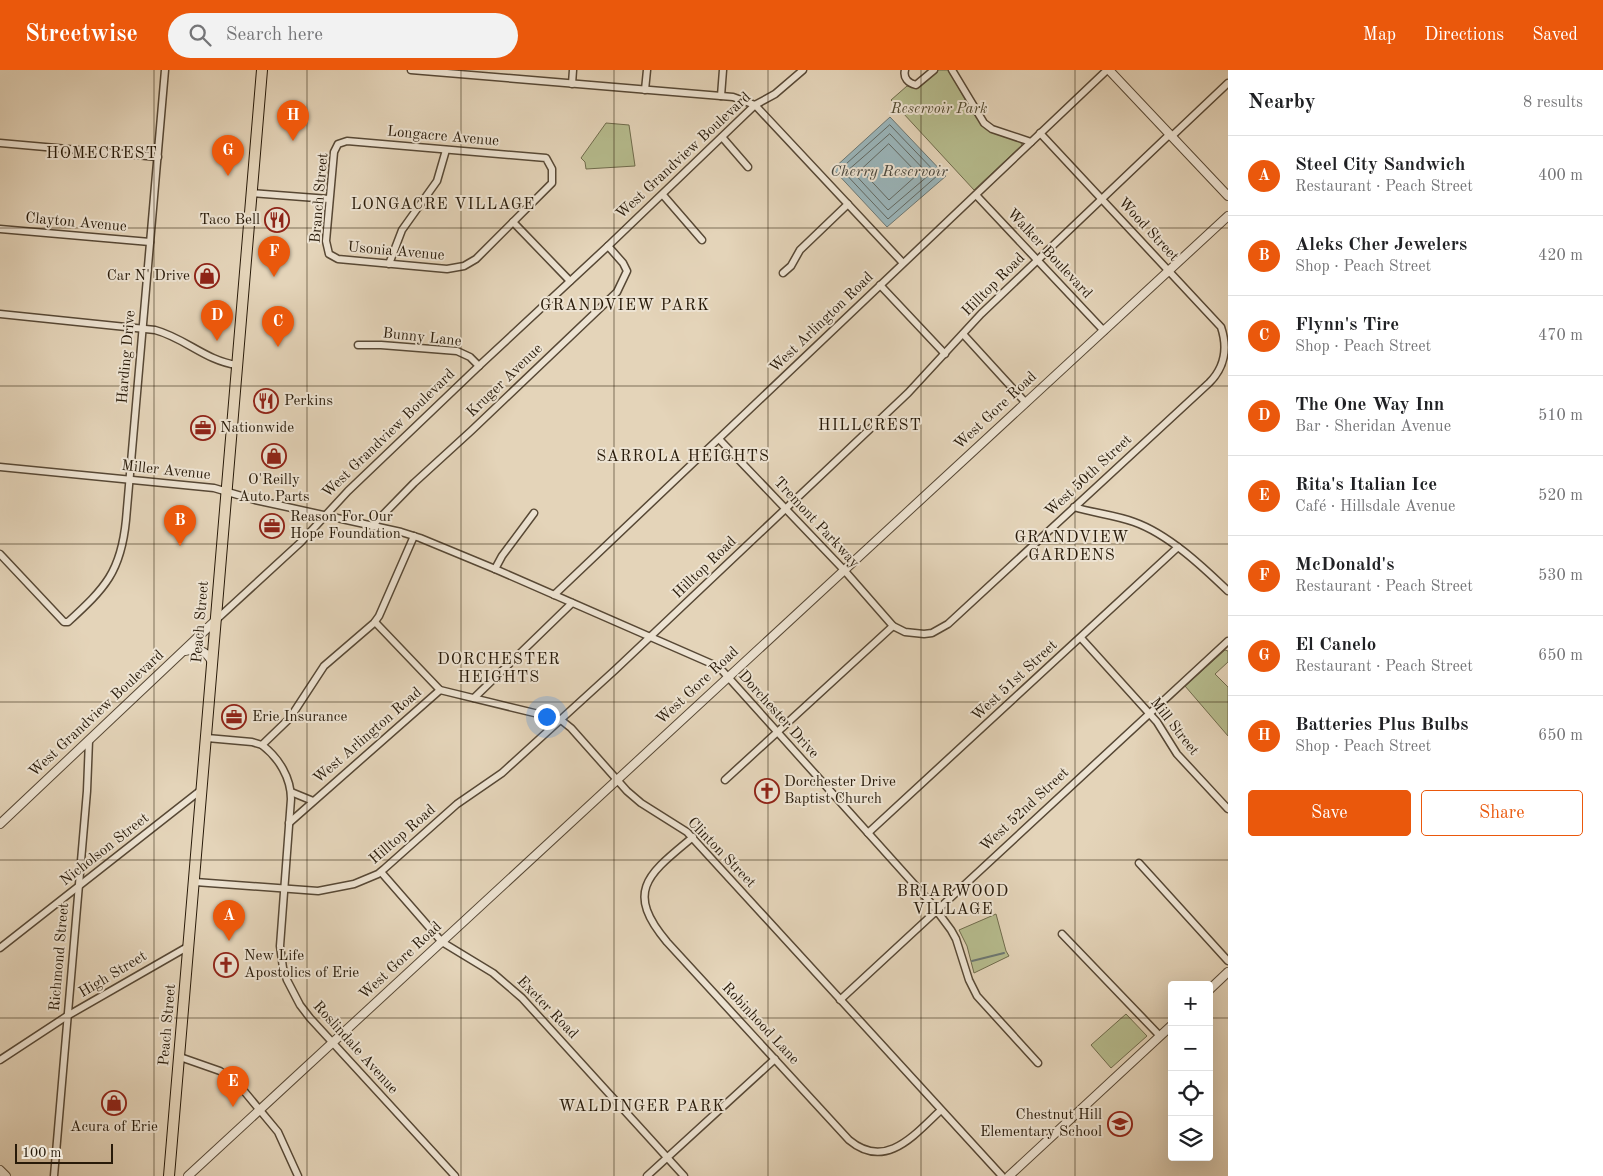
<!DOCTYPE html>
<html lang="en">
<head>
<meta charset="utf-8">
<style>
	body { margin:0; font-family:"Old Standard TT",serif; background:#f2f2f2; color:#202124 }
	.controls { position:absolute; right:15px; bottom:15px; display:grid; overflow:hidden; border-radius:5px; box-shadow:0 5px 20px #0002 }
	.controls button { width:45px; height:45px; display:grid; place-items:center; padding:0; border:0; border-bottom:1px solid #e0e0e0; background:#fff; color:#202124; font:25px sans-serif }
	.scale { position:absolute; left:15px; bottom:12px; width:98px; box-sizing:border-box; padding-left:5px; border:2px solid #281a09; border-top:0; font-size:14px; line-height:18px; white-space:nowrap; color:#281a09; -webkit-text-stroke:4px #ede3d2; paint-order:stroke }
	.you { position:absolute; left:546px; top:646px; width:18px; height:18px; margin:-12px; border:4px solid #fff; border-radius:50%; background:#1a73e8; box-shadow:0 0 0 8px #1a73e833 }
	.badge { display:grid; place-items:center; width:32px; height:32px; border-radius:50%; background:#ea580c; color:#fff; font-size:16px; font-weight:700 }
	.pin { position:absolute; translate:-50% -41px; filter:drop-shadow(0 1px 2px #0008) }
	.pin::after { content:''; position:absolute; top:26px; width:18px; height:15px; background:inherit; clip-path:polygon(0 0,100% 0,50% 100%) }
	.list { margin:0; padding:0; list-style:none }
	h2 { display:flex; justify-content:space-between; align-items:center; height:65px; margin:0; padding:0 20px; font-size:21px }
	h2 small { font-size:16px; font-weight:400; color:#757577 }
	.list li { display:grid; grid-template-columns:32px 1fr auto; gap:15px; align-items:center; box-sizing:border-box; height:80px; padding:0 20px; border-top:1px solid #e0e0e0 }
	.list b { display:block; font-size:19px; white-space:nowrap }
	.list p { margin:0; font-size:16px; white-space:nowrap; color:#757577 }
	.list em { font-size:16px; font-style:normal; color:#757577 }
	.actions { display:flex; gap:10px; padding:15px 20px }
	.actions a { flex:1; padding:11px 0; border:1px solid #ea580c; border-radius:5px; text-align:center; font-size:18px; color:#ea580c }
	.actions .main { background:#ea580c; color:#fff }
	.icon { flex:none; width:28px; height:28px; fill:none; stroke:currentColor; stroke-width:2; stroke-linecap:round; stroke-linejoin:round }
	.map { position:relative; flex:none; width:1228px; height:1106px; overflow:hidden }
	header { display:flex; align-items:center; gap:30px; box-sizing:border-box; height:70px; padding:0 25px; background:#ea580c; color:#fff }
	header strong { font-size:24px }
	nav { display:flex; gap:28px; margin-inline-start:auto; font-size:18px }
	.search { width:350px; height:45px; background:#f2f2f2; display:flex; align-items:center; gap:12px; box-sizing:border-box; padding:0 18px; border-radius:28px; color:#757577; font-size:19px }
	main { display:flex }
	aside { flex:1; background:#fff }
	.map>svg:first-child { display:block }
</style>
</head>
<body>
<header>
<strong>Streetwise</strong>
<div class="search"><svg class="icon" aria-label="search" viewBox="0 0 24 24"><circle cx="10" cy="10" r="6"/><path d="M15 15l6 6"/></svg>Search here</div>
<nav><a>Map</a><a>Directions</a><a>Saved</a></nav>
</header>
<main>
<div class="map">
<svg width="1228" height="1106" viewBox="0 0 1228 1106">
	<rect width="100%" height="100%" fill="#e4d4b9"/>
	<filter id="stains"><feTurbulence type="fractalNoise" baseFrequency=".004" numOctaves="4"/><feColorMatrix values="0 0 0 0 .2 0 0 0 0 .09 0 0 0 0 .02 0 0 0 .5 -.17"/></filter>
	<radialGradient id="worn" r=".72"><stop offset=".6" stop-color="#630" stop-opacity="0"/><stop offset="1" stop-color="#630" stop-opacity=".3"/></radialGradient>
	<g fill="#b6bc8e" stroke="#6f6b4c">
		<path d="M 938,0 L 949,0 C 957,14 975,52 987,59 C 997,66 1008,67 1020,71 L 1022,75 L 974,120 L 891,30 L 907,16 C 921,20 929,9 938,0 Z"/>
		<path d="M 606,53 L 629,55 L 635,96 L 586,99 L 585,92 L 581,88 Z"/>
		<path d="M 1225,580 L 1228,581 L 1228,592 L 1215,604 L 1228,617 L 1228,666 L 1185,616 Z"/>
		<path d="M 996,844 L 1006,881 L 1009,886 L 974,903 L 967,876 L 959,860 Z"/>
		<path d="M 1126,944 L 1147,966 L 1111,998 L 1091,975 Z"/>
	</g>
	<path fill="#9ab5ba" stroke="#6c7773" d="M 890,47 L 946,106 L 887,157 L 833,99 Z"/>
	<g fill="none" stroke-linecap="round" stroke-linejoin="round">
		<g stroke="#616862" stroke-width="1">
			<path d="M 890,55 L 938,105 L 888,149 L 841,99 Z"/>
			<path d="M 890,64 L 929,105 L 888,140 L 850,99 Z"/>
			<path d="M 889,74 L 918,104 L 889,130 L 861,100 Z"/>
		</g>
		<path stroke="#6c7773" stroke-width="2" d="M 972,891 L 1004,883"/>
		<defs>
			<g id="minor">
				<path d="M 411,0 L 733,27 L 755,35 L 903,193"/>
				<path d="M 905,0 C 903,8 908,13 916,15 L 934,0"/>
				<path d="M 952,0 L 984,53 L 992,59 L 1031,72"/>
				<path d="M 572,14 L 573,0"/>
				<path d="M 645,20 L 647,0"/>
				<path d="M 721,26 L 723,0"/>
				<path d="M 1172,66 L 1228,13"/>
				<path d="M 722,67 L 748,97"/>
				<path d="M 347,71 L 546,88 L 552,99 L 552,113 L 476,189 L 464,196 L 447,199 L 338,189 L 329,184 L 326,171 L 334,82 L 338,74 Z"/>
				<path d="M 0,73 L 158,87"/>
				<path d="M 252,123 L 329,129"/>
				<path d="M 663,125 L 702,170"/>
				<path d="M 976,125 L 1104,261"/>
				<path d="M 513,152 L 570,211"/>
				<path d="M 0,159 L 150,172"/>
				<path d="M 389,194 L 402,160 L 437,111 L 446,80"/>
				<path d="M 783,203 L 791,196 L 800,180 L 848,134"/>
				<path d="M 880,215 L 945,284"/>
				<path d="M 0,244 L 155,260 C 185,268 206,291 237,295"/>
				<path d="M 963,264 L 1026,333"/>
				<path d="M 358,275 L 381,275 L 457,281 L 470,287 L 479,296"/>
				<path d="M 719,369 L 844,500 L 893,556 L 905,562 L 924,564 L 932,563 L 948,554 L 1209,313 C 1225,297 1228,278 1221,257 L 1040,63"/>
				<path d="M 0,397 L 214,418 L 255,430 L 401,462 L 420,468 L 495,499 L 719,597 L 931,833 L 951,860 L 956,869 L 969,910 L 977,926 L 1038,993"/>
				<path d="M 1074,437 C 1093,443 1115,445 1134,452 C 1168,464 1202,496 1228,521"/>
				<path d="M 372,456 L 414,413 L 471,361 L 617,222 L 627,201 L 623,193 L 608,176"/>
				<path d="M 0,484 L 64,552 L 68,552 C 105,518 121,502 126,450 L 165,0"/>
				<path d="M 495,499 L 502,486 L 534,443"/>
				<path d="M 554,525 L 1107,0"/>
				<path d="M 216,550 L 301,472 L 348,421 L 481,294 L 608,176 L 755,35 L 775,24 L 803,0"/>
				<path d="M 375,552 L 440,620 L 551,647 L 561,650 L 571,658 L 627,721 L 641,733 L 687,762 L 1002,1106"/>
				<path d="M 1081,568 L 1157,652 L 1177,684 L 1228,739"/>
				<path d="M 474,628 L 572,533"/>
				<path d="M 207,668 L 252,672 L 262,675 L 290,648 L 324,596 L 374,553 L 379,546 L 414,466"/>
				<path d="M 262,675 C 279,688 291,708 291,729 L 280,876 L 283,898 L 287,910 L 300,935 L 310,948 L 455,1106"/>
				<path d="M 725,710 L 893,556"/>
				<path d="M 291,722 L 313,731"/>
				<path d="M 289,753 L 440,620"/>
				<path d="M 868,763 L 1178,477"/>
				<path d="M 693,767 C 650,803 623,820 667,872 L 849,1070 C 886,1101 915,1064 941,1040"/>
				<path d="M 1139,793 L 1228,891"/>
				<path d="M 381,802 L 442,872 L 493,903 L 522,928 L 684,1106"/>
				<path d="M 195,812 L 318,821 L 354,814 L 378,804 L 384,799 L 457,734 L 502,703 L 615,600 L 908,323 L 981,244 L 1170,64"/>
				<path d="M 1062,864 L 1160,966"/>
				<path d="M 0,878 L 201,720"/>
				<path d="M 840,930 L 1228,571"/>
				<path d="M 180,987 L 220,1001 L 239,1015 L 278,1062 L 298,1106"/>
				<path d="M 0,990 L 67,946 L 189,876"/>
				<path d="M 54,1106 L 87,721 L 89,670"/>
				<path d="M 647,1106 L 775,989"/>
			</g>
			<g id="tertiary">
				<path d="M 1109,0 L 1228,126"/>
				<path d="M 185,581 C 198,578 206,580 212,592"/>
				<path d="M 0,754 L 216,550"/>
				<path d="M 1209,920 L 1228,902"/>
				<path d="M 0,1100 L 6,1106"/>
				<path d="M 188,1106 L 1228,146"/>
				<path d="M 1009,1106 L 1172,955"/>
			</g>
			<path id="primary" d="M 169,1106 L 262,0"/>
		</defs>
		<use href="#minor" stroke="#574835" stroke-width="9"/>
		<use href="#tertiary" stroke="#574835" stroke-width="10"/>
		<use href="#primary" stroke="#281a09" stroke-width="12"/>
		<use href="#minor" stroke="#ede3d2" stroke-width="6"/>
		<use href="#tertiary" stroke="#ede3d2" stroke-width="8"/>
		<use href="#primary" stroke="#e4d4b9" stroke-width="10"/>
	</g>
	<path fill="none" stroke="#281a09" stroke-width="1" stroke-opacity="0.55" d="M 154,0 L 154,1106M 307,0 L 307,1106M 461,0 L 461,1106M 614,0 L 614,1106M 768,0 L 768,1106M 921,0 L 921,1106M 1075,0 L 1075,1106M 0,158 L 1228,158M 0,316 L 1228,316M 0,474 L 1228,474M 0,632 L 1228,632M 0,790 L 1228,790M 0,948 L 1172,948M 1209,948 L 1228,948"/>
	<defs>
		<symbol id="restaurant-ring" viewBox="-11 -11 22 22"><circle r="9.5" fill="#ede3d2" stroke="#8f2418" stroke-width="1.5"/><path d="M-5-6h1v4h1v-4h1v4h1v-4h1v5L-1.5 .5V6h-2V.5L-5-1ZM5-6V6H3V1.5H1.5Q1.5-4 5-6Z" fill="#8f2418"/></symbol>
		<symbol id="shop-ring" viewBox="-11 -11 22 22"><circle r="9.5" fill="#ede3d2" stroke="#8f2418" stroke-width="1.5"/><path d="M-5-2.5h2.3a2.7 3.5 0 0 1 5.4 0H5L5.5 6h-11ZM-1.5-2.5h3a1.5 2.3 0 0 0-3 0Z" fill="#8f2418"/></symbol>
		<symbol id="office-ring" viewBox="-11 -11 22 22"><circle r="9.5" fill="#ede3d2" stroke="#8f2418" stroke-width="1.5"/><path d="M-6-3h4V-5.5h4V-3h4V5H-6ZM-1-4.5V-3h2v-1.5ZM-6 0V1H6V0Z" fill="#8f2418"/></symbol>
		<symbol id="church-ring" viewBox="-11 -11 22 22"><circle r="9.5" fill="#ede3d2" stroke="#8f2418" stroke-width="1.5"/><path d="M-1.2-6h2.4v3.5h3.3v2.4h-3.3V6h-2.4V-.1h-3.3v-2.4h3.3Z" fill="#8f2418"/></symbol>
		<symbol id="school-ring" viewBox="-11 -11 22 22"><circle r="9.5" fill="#ede3d2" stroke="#8f2418" stroke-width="1.5"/><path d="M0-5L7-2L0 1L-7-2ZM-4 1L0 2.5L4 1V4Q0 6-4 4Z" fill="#8f2418"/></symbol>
	</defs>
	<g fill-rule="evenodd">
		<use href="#restaurant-ring" x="263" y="136" width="28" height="28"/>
		<use href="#shop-ring" x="193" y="192" width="28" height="28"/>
		<use href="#restaurant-ring" x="252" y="317" width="28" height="28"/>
		<use href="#office-ring" x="189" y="344" width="28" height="28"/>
		<use href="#shop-ring" x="260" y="372" width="28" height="28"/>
		<use href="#office-ring" x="258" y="442" width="28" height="28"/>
		<use href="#office-ring" x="220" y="633" width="28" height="28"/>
		<use href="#church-ring" x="753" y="707" width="28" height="28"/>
		<use href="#church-ring" x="212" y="881" width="28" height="28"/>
		<use href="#shop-ring" x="100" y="1019" width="28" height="28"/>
		<use href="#school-ring" x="1106" y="1040" width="28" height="28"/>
	</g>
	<g text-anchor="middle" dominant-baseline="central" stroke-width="4" stroke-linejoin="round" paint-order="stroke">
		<g font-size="15" font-style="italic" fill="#534b31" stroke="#ede3d2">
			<text x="939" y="39">Reservoir Park</text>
		</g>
		<g font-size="15" fill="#281a09" stroke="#ede3d2">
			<text transform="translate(443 67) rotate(5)">Longacre Avenue</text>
			<text transform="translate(684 86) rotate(-43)">West Grandview Boulevard</text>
			<text transform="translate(320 128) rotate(-85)">Branch Street</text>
			<text transform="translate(76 153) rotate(5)">Clayton Avenue</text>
			<text transform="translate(1148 160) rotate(47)">Wood Street</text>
			<text transform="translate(396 182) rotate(5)">Usonia Avenue</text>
			<text transform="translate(1049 184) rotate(47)">Walker Boulevard</text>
			<text transform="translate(994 215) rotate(-45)">Hilltop Road</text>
			<text transform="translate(822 253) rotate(-44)">West Arlington Road</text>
			<text transform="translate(422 268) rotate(6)">Bunny Lane</text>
			<text transform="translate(127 287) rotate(-85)">Harding Drive</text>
			<text transform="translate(505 311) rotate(-44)">Kruger Avenue</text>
			<text transform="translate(996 341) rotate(-43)">West Gore Road</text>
			<text transform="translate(389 364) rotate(-44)">West Grandview Boulevard</text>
			<text transform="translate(166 401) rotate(6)">Miller Avenue</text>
			<text transform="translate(1089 406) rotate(-43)">West 50th Street</text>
			<text transform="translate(816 453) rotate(47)">Tremont Parkway</text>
			<text transform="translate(705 498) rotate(-44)">Hilltop Road</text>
			<text transform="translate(201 552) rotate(-85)">Peach Street</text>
			<text transform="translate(1015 611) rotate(-43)">West 51st Street</text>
			<text transform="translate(698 616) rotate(-43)">West Gore Road</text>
			<text transform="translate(97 644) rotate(-43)">West Grandview Boulevard</text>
			<text transform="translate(778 645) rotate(48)">Dorchester Drive</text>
			<text transform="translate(1174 657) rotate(52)">Mill Street</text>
			<text transform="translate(368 666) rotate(-41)">West Arlington Road</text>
			<text transform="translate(1025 740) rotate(-43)">West 52nd Street</text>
			<text transform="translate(403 765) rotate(-41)">Hilltop Road</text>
			<text transform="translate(105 780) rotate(-38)">Nicholson Street</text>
			<text transform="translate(721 783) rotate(46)">Clinton Street</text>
			<text transform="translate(60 887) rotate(-85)">Richmond Street</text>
			<text transform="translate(401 891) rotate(-43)">West Gore Road</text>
			<text transform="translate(113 905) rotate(-31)">High Street</text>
			<text transform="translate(547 938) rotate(46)">Exeter Road</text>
			<text transform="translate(760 954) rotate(47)">Robinhood Lane</text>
			<text transform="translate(168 955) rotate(-85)">Peach Street</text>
			<text transform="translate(355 978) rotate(48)">Roslindale Avenue</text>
		</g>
		<g font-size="15" fill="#281a09" stroke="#ede3d2" text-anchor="start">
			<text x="260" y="150" text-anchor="end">Taco Bell</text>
			<text x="190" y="206" text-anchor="end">Car N' Drive</text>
			<text x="284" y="331">Perkins</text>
			<text x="220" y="358">Nationwide</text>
			<text x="274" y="410" text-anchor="middle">O'Reilly<tspan x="274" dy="17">Auto Parts</tspan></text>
			<text x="290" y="447">Reason For Our<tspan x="290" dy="17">Hope Foundation</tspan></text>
			<text x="252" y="647">Erie Insurance</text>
			<text x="784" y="712">Dorchester Drive<tspan x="784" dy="17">Baptist Church</tspan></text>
			<text x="244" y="886">New Life<tspan x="244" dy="17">Apostolics of Erie</tspan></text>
			<text x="1102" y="1045" text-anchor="end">Chestnut Hill<tspan x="1102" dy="17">Elementary School</tspan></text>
			<text x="114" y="1057" text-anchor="middle">Acura of Erie</text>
		</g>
		<g font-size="16" letter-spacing="1" fill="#281a09" stroke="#ede3d2">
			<text x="102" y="84">HOMECREST</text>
			<text x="443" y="135">LONGACRE VILLAGE</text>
			<text x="625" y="236">GRANDVIEW PARK</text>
			<text x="870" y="356">HILLCREST</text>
			<text x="683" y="387">SARROLA HEIGHTS</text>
			<text x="1072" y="468">GRANDVIEW<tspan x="1072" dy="18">GARDENS</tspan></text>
			<text x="499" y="590">DORCHESTER<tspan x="499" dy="18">HEIGHTS</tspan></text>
			<text x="953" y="822">BRIARWOOD<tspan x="953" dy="18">VILLAGE</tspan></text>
			<text x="642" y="1037">WALDINGER PARK</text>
		</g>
		<g font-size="16" font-style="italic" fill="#4a483e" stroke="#ede3d2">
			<text x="889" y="102">Cherry Reservoir</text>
		</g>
	</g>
	<rect width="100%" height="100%" filter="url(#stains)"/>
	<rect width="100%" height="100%" fill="url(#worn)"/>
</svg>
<div class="controls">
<button>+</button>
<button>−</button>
<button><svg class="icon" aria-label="locate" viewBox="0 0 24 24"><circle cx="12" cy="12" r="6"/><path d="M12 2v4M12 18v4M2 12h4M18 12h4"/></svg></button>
<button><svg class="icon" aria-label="layers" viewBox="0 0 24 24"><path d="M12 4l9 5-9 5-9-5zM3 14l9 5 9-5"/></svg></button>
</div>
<div class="scale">100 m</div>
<div class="you"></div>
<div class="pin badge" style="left:229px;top:871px">A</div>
<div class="pin badge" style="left:180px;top:476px">B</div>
<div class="pin badge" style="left:278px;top:277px">C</div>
<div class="pin badge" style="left:217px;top:271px">D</div>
<div class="pin badge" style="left:233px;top:1037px">E</div>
<div class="pin badge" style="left:274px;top:207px">F</div>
<div class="pin badge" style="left:228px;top:106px">G</div>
<div class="pin badge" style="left:293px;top:71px">H</div>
</div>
<aside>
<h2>Nearby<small>8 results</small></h2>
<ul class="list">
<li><span class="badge">A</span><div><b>Steel City Sandwich</b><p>Restaurant · Peach Street</p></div><em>400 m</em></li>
<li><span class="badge">B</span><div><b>Aleks Cher Jewelers</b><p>Shop · Peach Street</p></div><em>420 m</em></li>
<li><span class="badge">C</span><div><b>Flynn's Tire</b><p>Shop · Peach Street</p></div><em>470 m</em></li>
<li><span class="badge">D</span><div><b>The One Way Inn</b><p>Bar · Sheridan Avenue</p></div><em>510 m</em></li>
<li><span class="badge">E</span><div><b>Rita's Italian Ice</b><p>Café · Hillsdale Avenue</p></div><em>520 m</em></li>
<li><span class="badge">F</span><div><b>McDonald's</b><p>Restaurant · Peach Street</p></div><em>530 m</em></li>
<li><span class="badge">G</span><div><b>El Canelo</b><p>Restaurant · Peach Street</p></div><em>650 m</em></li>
<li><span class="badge">H</span><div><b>Batteries Plus Bulbs</b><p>Shop · Peach Street</p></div><em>650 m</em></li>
</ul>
<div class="actions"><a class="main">Save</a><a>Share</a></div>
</aside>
</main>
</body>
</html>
